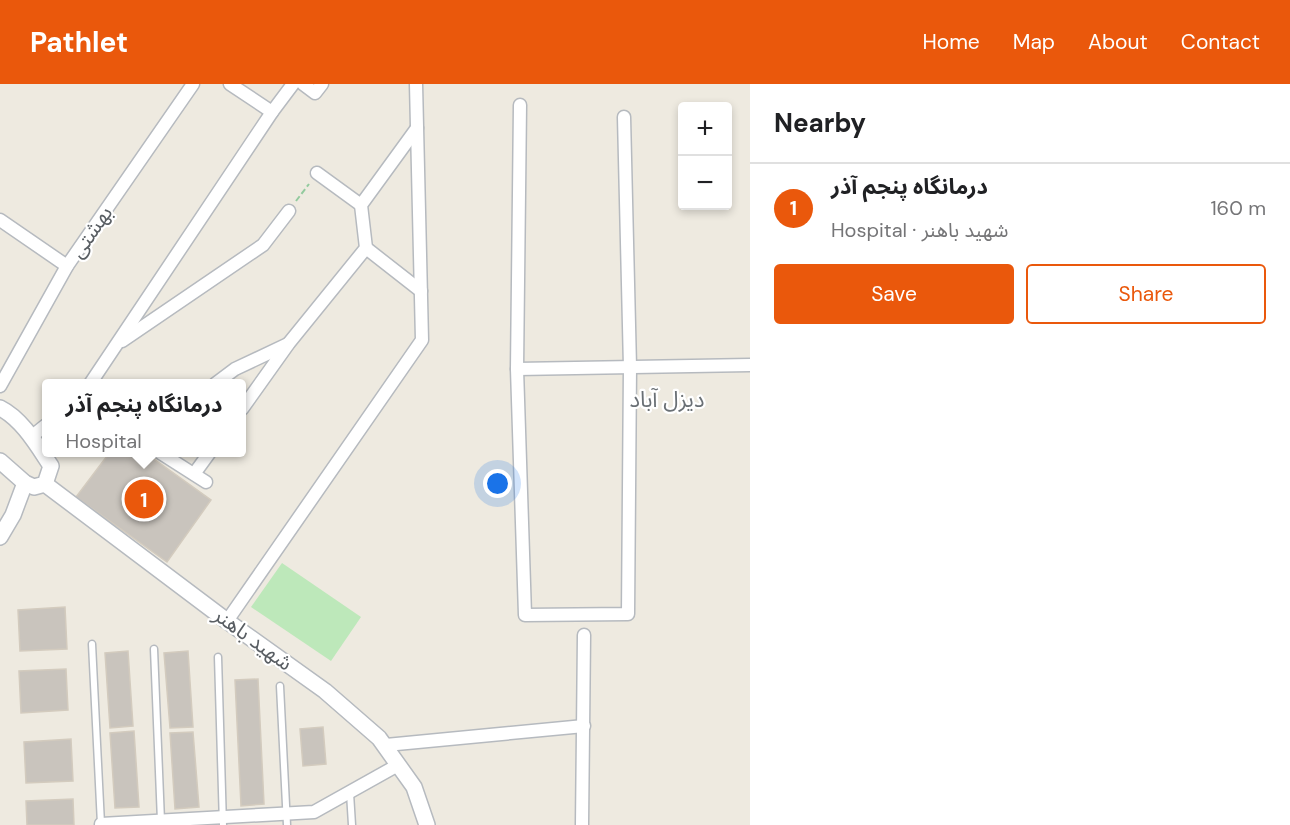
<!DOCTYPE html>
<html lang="en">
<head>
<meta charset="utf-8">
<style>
	body { margin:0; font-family:"DM Sans","Noto Sans Arabic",sans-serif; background:#f2f2f2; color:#202124 }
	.controls { position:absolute; right:18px; top:18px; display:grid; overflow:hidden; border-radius:6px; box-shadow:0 3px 9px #0003 }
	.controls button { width:54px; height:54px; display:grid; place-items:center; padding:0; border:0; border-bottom:2px solid #e0e0e0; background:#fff; color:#202124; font:30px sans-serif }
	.you { position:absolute; left:498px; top:400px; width:21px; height:21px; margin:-15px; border:4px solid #fff; border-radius:50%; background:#1a73e8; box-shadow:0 0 0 9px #1a73e833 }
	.badge { display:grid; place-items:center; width:39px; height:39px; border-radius:50%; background:#ea580c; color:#fff; font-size:20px; font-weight:700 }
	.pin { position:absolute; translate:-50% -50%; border:3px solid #fff; box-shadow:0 2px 6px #0006 }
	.popup { position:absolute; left:42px; top:295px; width:204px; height:78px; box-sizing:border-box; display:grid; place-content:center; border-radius:6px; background:#fff; filter:drop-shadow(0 2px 4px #0005); font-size:20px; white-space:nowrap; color:#757577 }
	.popup b { font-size:22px; color:#202124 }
	.popup::after { content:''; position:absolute; left:50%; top:100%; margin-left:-12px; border:12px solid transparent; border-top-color:#fff }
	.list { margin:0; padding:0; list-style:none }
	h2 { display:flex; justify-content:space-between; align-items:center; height:78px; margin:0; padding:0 24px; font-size:26px }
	h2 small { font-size:20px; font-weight:400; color:#757577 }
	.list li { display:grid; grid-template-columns:39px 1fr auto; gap:18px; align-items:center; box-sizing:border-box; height:84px; padding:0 24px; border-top:2px solid #e0e0e0 }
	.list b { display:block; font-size:22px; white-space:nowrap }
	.list p { margin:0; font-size:20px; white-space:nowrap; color:#757577 }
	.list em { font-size:20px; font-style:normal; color:#757577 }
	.actions { display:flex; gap:12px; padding:18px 24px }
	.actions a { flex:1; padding:14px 0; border:2px solid #ea580c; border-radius:6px; text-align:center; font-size:21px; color:#ea580c }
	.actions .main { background:#ea580c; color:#fff }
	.map { position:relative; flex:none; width:750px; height:741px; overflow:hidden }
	header { display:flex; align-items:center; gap:36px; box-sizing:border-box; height:84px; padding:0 30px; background:#ea580c; color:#fff }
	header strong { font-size:28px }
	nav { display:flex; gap:33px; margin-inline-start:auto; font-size:21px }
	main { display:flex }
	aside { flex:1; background:#fff }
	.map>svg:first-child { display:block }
</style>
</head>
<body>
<header>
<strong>Pathlet</strong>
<nav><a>Home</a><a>Map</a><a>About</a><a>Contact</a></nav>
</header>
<main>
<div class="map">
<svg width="750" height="741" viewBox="0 0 750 741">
	<rect width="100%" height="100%" fill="#eeeae0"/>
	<path fill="#bde8ba" d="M 282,479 L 361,533 L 331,577 L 251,523 Z"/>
	<g fill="#c9c4bd" stroke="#d3cbbe" stroke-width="1.5">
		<path d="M 110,368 L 144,368 L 211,416 L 167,478 L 76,413 Z"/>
		<path d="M 65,523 L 67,565 L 20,567 L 18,526 Z"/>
		<path d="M 128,567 L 133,642 L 110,644 L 105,569 Z"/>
		<path d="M 188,567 L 193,643 L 170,644 L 164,569 Z"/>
		<path d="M 66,585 L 68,626 L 21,629 L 19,587 Z"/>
		<path d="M 258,595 L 264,720 L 241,722 L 235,596 Z"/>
		<path d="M 323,643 L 326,680 L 303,682 L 300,645 Z"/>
		<path d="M 134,647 L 139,723 L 115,724 L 110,649 Z"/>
		<path d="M 193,648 L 199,723 L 175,725 L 170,649 Z"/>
		<path d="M 71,655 L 73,697 L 26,699 L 24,658 Z"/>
		<path d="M 73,715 L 74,741 L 27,741 L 26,717 Z"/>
	</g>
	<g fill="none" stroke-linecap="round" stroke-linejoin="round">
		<defs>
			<g id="service">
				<path d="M 92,560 L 101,740"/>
				<path d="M 154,565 L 161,737"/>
				<path d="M 218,573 L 223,741"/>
				<path d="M 280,602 L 287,741"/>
				<path d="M 350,709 L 352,741"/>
			</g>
			<g id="minor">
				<path d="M 230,0 L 272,28"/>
				<path d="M 303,0 L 315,9 L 322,0"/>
				<path d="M 520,21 L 517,285 L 525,531 L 628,530 L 630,283 L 624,33"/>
				<path d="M 317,89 L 361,121"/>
				<path d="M 0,136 L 67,182"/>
				<path d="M 366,164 L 421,207"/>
				<path d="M 122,257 L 263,161 L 289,127"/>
				<path d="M 517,285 L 750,281"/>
				<path d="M 90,300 L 272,28 L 293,0"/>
				<path d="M 215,300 L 235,285 L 288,260"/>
				<path d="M 0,302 L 67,182 L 193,0"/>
				<path d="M 242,325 L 289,259 L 366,164 L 361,121 L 417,44"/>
				<path d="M 31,353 L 46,341"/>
				<path d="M 159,368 L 206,398"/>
				<path d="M 194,390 L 210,368"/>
				<path d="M 227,537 L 422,256 L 416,0"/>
				<path d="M 386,661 L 584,642"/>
				<path d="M 101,740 L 314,728 L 398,681"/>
				<path d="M 582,741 L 584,551"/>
			</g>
			<g id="tertiary">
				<path d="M 0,324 C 22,335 37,361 51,382 L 45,400 L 34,403 L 25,399 L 0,377"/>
				<path d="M 45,400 L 227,537 L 325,607 L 379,654 L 414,703 L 427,741"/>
				<path d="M 0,453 L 13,431 L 25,399"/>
			</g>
		</defs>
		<use href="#service" stroke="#b6babf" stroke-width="9"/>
		<use href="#minor" stroke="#b6babf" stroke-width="15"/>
		<use href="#tertiary" stroke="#b6babf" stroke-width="18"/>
		<path stroke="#93ca9e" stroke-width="2" stroke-dasharray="6 3" stroke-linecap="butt" d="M 296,117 L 309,100"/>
		<use href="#service" stroke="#fff" stroke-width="6"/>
		<use href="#minor" stroke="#fff" stroke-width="12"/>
		<use href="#tertiary" stroke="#fff" stroke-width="15"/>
	</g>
	<g text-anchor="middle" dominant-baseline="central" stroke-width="4.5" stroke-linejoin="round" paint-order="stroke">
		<g font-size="21" fill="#595e63" stroke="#fff">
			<text transform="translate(91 148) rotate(-55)">بهشتی</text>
			<text transform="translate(253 555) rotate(36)">شهید باهنر</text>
		</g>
		<g font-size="22" fill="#6a7075" stroke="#fff">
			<text x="667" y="315">دیزل آباد</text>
		</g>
	</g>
</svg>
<div class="controls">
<button>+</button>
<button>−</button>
</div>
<div class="you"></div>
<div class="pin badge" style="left:144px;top:415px">1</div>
<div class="popup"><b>درمانگاه پنجم آذر</b>Hospital</div>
</div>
<aside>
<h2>Nearby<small></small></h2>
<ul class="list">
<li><span class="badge">1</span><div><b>درمانگاه پنجم آذر</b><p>Hospital · شهید باهنر</p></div><em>160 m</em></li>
</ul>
<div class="actions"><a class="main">Save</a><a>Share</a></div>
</aside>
</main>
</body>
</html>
